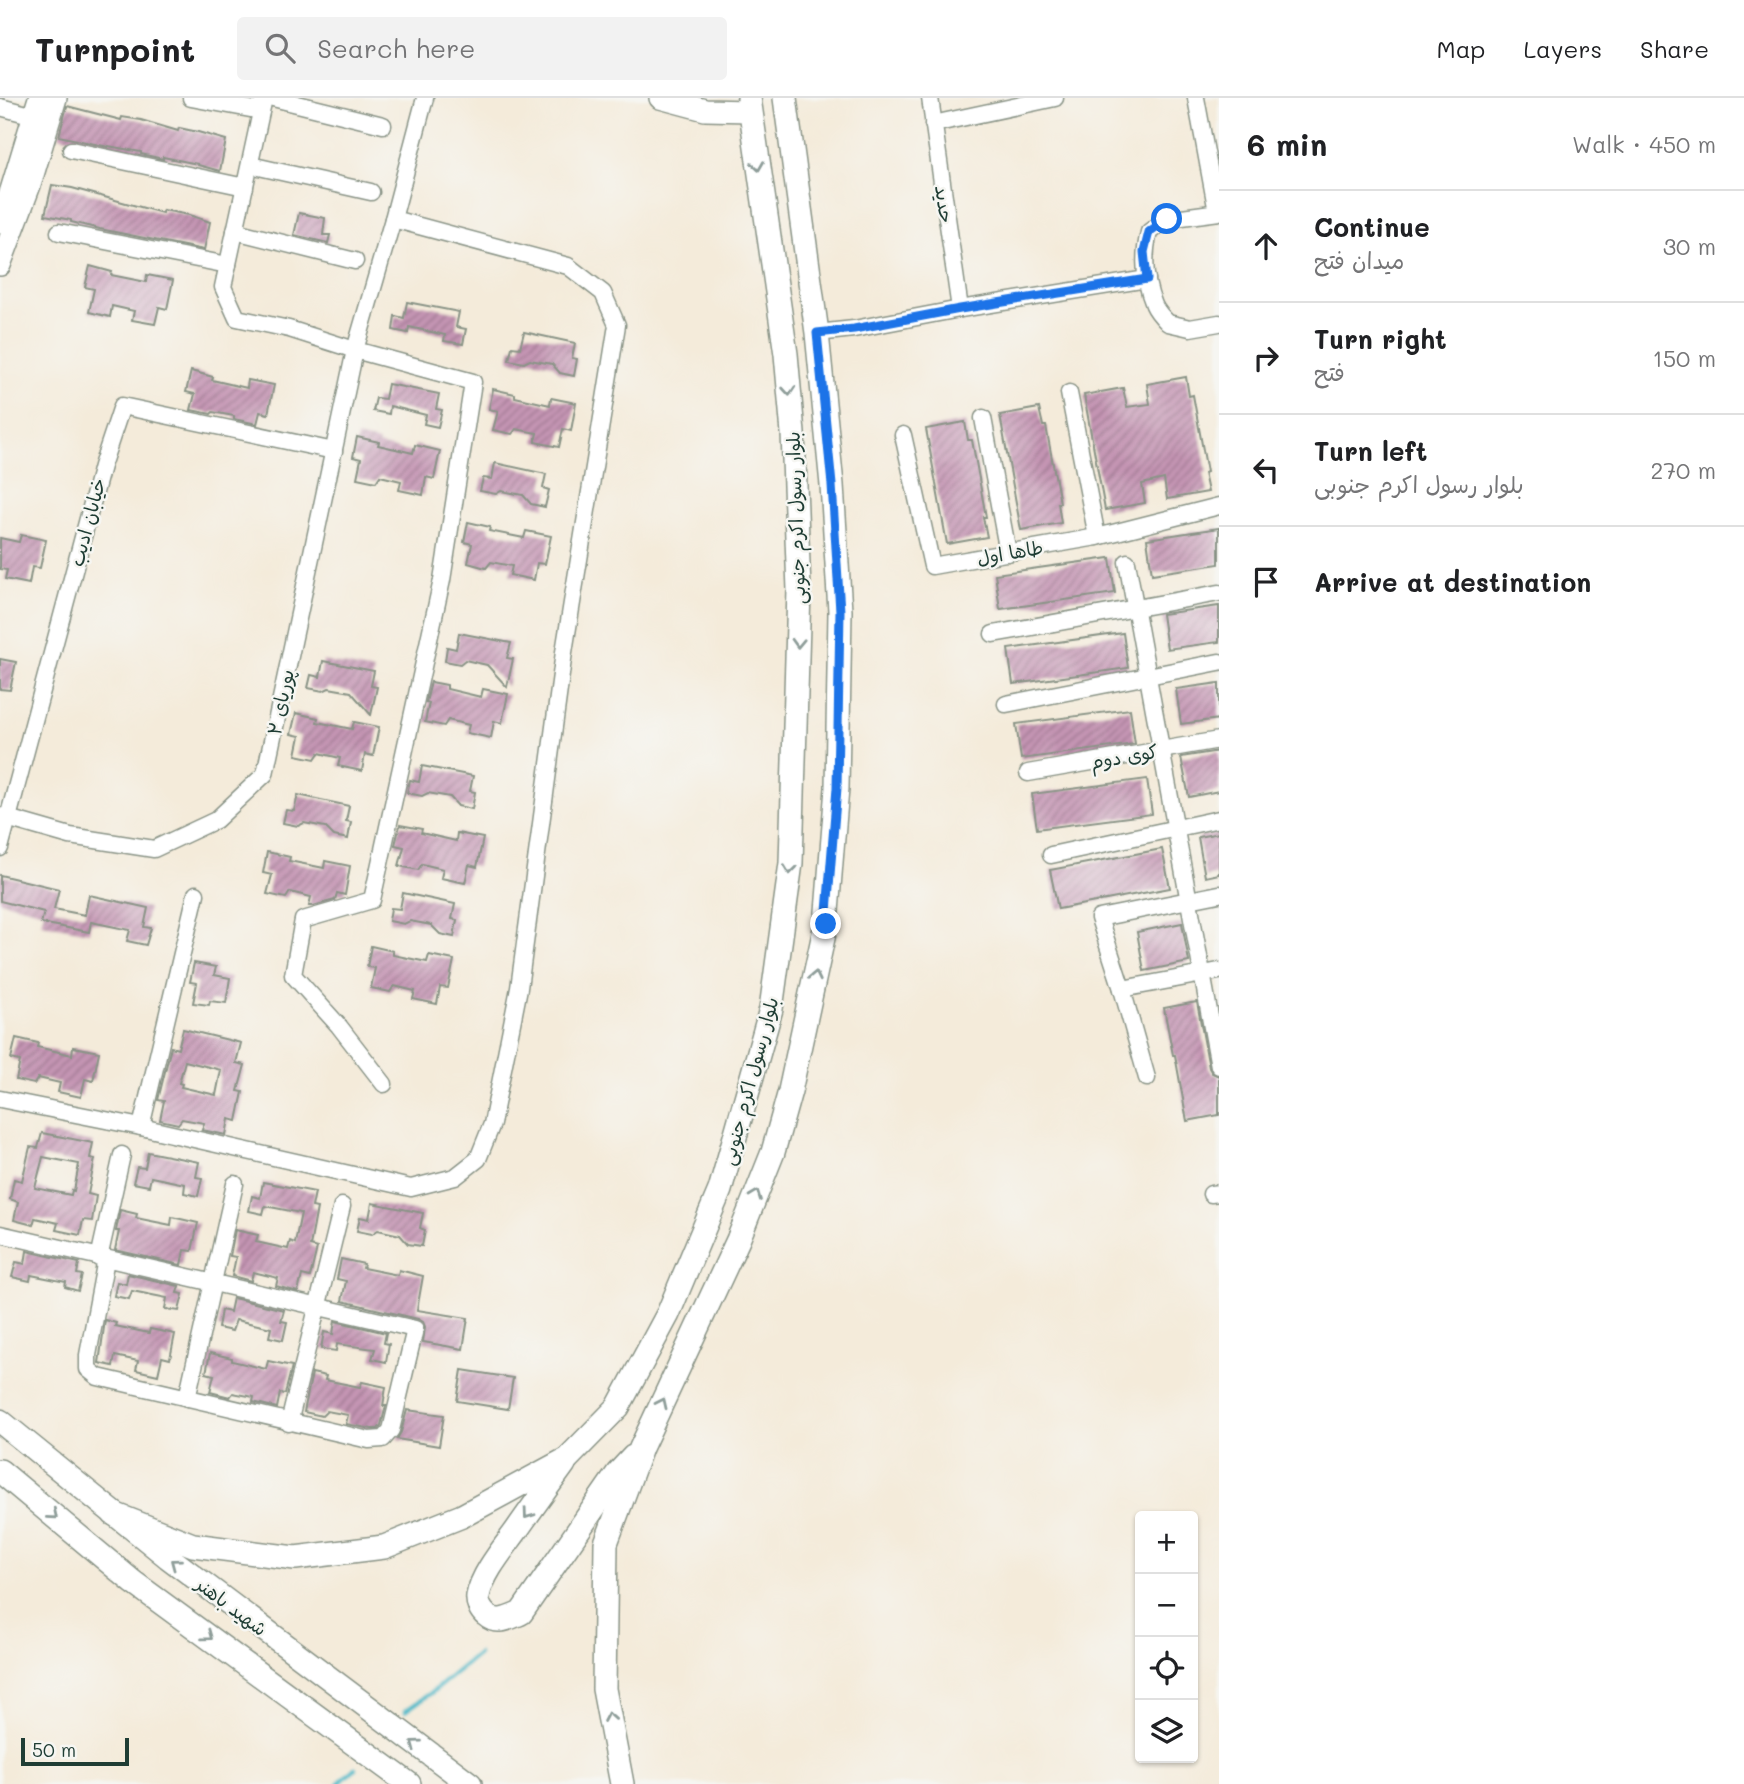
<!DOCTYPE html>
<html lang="en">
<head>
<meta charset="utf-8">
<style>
	body { margin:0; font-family:Mali,"Playpen Sans Arabic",sans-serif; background:#f2f2f2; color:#202124 }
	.controls { position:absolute; right:21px; bottom:21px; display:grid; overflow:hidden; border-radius:7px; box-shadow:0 2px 5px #0004 }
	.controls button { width:63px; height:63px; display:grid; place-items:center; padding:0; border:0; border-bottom:2px solid #e0e0e0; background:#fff; color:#202124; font:35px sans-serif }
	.scale { position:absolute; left:21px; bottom:18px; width:108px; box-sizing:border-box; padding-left:7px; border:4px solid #1f3d34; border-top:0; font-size:19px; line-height:24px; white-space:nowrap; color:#1f3d34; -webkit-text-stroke:5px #f6f6f2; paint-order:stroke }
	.stop { position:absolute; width:21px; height:21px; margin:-16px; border:5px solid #1a73e8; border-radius:50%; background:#fff }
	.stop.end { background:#1a73e8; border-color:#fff; box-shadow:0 2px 7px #0008 }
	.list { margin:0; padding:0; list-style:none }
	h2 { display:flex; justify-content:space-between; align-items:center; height:91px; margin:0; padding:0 28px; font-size:30px }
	h2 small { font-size:23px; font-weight:400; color:#757577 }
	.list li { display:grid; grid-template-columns:46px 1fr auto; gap:21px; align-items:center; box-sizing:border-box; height:112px; padding:0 28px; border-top:2px solid #e0e0e0 }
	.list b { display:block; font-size:26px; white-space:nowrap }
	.list p { margin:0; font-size:23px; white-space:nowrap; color:#757577 }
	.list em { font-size:23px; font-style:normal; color:#757577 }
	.icon { flex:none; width:38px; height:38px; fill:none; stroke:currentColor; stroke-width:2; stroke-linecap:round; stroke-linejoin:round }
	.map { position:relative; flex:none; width:1219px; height:1686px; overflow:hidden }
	header { display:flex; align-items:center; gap:42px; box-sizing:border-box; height:98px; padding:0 35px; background:#fff; border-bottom:2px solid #e0e0e0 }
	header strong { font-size:33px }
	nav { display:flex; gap:38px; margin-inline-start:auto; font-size:24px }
	.search { width:490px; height:63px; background:#f2f2f2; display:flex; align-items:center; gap:18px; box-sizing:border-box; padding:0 24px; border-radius:7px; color:#757577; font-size:26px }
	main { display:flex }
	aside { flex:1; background:#fff }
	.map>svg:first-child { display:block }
</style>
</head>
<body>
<header>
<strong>Turnpoint</strong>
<div class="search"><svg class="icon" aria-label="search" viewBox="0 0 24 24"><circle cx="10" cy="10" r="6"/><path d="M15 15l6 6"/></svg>Search here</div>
<nav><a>Map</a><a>Layers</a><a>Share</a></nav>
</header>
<main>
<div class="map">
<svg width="1219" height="1686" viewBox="0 0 1219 1686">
	<defs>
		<pattern id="building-hatch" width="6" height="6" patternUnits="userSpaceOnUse" patternTransform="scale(1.75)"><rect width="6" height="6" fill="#c494b3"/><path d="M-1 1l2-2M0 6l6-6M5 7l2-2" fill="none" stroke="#9f7a92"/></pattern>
	</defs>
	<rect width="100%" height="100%" fill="#f6f6f2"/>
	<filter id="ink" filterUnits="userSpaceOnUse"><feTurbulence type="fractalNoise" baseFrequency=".0143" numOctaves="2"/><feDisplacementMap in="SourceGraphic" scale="14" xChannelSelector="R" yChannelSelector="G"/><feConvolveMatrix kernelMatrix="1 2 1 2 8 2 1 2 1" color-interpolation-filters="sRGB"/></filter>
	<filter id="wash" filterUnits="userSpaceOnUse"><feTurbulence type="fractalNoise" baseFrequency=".00686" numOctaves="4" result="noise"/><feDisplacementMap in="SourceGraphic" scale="28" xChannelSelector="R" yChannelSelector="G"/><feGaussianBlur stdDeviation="1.57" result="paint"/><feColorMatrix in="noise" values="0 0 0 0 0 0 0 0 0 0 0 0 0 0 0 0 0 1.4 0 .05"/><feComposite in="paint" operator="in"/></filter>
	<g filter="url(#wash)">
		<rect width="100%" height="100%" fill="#f4ebda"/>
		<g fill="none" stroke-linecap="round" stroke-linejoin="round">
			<g stroke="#4db9c8" stroke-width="4.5">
				<path d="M 405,1613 L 431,1595 L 478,1556"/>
				<path d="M 338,1686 L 355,1670"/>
			</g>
		</g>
		<g id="blocks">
			<g fill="url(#building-hatch)" fill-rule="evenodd">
				<path d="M 67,8 L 121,22 L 122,19 L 141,22 L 178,33 L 179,30 L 198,34 L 226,42 L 220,73 L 198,67 L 198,66 L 163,59 L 163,61 L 141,56 L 141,54 L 108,48 L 108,49 L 59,38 Z"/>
				<path d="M 52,87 L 72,90 L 162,115 L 163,112 L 189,117 L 210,124 L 204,152 L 100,131 L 71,124 L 71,122 L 45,117 Z"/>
				<path d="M 299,115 L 325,120 L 323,137 L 330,137 L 328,145 L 294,137 Z"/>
				<path d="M 90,168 L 112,174 L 111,177 L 146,184 L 147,177 L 173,182 L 167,211 L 159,209 L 155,226 L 132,222 L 134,213 L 112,208 L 110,219 L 89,214 L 94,191 L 85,189 Z"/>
				<path d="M 407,204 L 459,214 L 456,229 L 466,231 L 463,246 L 444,243 L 445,237 L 409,229 L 408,235 L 393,232 L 395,218 L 404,220 Z"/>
				<path d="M 524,234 L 575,245 L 572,260 L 577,261 L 574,278 L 560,275 L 552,266 L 530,262 L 524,265 L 509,262 L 512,249 L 520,250 Z"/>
				<path d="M 191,273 L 213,279 L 212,282 L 247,290 L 248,282 L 274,287 L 268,316 L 260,314 L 257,326 L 234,321 L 234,318 L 213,314 L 211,316 L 191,312 L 195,296 L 186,294 Z"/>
				<path d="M 1186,279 L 1189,298 L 1193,297 L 1207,374 L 1204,375 L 1208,394 L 1167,401 L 1164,381 L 1142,386 L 1145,405 L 1105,412 L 1084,297 L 1123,290 L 1127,309 L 1150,306 L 1147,286 Z"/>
				<path d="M 388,286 L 439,296 L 436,311 L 442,312 L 438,329 L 424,326 L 426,317 L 390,308 L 389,316 L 373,313 L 376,300 L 385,301 Z"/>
				<path d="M 493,291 L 515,296 L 515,299 L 550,307 L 551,300 L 576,305 L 571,333 L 563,331 L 559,349 L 535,344 L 537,335 L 516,331 L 512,336 L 493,332 L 498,313 L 489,311 Z"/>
				<path d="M 1039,310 L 1043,328 L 1046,328 L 1060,405 L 1058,405 L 1061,425 L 1021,432 L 1000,317 Z"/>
				<path d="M 965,324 L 968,342 L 972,342 L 986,419 L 983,419 L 987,439 L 947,446 L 926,331 Z"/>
				<path d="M 357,339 L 379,344 L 378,347 L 413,355 L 415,347 L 440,353 L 434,381 L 426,379 L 423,397 L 399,392 L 401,383 L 380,378 L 376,384 L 357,380 L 361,361 L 353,359 Z"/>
				<path d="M 495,365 L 546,376 L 543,390 L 549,392 L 545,409 L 531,406 L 523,397 L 501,393 L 496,396 L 480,393 L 483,380 L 492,381 Z"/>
				<path d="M 468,424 L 490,429 L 489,433 L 524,440 L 526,433 L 551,438 L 545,466 L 537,465 L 534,482 L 510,477 L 512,468 L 491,464 L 486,470 L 468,465 L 472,446 L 464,444 Z"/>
				<path d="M 1219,430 L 1219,466 L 1152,476 L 1147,441 Z"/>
				<path d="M 21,437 L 46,442 L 40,470 L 32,469 L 29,486 L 5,481 L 7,472 L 0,471 L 0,440 L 19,444 Z"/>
				<path d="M 1110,460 L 1115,495 L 1000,511 L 995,476 Z"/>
				<path d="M 1219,508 L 1219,544 L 1167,551 L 1162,516 Z"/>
				<path d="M 459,535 L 511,545 L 507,560 L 513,561 L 507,589 L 487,567 L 465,562 L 460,566 L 445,563 L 447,549 L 456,551 Z"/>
				<path d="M 1123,535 L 1128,570 L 1013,586 L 1008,551 Z"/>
				<path d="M 0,561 L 16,564 L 10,592 L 0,591 Z"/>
				<path d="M 323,563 L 374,573 L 371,588 L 377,589 L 371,617 L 351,594 L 329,590 L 323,593 L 308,590 L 311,577 L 320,579 Z"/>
				<path d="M 431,584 L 447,587 L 447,591 L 481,599 L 483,591 L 508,596 L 502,625 L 494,623 L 491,640 L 467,635 L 469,627 L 448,622 L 444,628 L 425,624 L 429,605 L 426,604 Z"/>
				<path d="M 1219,585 L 1219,621 L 1181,626 L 1176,591 Z"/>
				<path d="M 1130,611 L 1135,646 L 1021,661 L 1016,626 Z"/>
				<path d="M 296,615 L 318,620 L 317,624 L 352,631 L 354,624 L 379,629 L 373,658 L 365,656 L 362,673 L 338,668 L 340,660 L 319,655 L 315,661 L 296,657 L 300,638 L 291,636 Z"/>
				<path d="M 1219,653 L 1219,693 L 1189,699 L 1181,659 Z"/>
				<path d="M 422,668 L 473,678 L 470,693 L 475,694 L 472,711 L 458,708 L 450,699 L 428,695 L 422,698 L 407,695 L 410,682 L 419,684 Z"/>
				<path d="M 1147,681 L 1152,716 L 1037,731 L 1032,696 Z"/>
				<path d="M 298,697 L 349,708 L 346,723 L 351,724 L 348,741 L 334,738 L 325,729 L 304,725 L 298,728 L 283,725 L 286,712 L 294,713 Z"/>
				<path d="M 400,727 L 422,731 L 421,735 L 456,743 L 457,735 L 483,740 L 477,769 L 469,767 L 465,785 L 441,780 L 443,771 L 422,766 L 418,772 L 399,768 L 404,749 L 395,747 Z"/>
				<path d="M 1219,735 L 1219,776 L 1205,779 L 1198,739 Z"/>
				<path d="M 1162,751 L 1170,790 L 1058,811 L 1050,772 Z"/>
				<path d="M 267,754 L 290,759 L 289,763 L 324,770 L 325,763 L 350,768 L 345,797 L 337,795 L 335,802 L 313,808 L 309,808 L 311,799 L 290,794 L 286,800 L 267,796 L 272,777 L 263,775 Z"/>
				<path d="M 0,777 L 59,791 L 54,811 L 85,817 L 89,797 L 148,810 L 144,829 L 151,830 L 146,847 L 127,843 L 130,832 L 91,824 L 89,834 L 41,825 L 44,814 L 0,803 Z"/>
				<path d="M 403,795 L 455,806 L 452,821 L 457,822 L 454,839 L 440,836 L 431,827 L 410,823 L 404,826 L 389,823 L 391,810 L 400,811 Z"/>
				<path d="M 1182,825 L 1189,864 L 1144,873 L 1137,834 Z"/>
				<path d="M 371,848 L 393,853 L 393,857 L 427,864 L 429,857 L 454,862 L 448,890 L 440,889 L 437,906 L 413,901 L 415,893 L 394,888 L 390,894 L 371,890 L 375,870 L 367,869 Z"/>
				<path d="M 194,865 L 216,869 L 214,877 L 230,880 L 226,905 L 210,903 L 209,907 L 193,905 L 197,885 L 190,884 Z"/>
				<path d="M 1197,904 L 1209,970 L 1212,975 L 1219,978 L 1219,1017 L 1187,1023 L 1175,957 L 1173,957 L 1164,910 Z"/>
				<path d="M 183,931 L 241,945 L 236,965 L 245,967 L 238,993 L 243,994 L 237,1023 L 229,1021 L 226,1037 L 202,1032 L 204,1025 L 182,1021 L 178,1026 L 160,1022 L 164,1003 L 158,1002 L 171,949 L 178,951 ZM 185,963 L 221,972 L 216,997 L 181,989 L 182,986 L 179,985 Z"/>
				<path d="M 16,940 L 38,945 L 37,949 L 72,957 L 73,949 L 99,954 L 93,983 L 85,981 L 81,999 L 58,994 L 60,985 L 38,980 L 34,986 L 16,982 L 20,963 L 11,961 Z"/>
				<path d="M 42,1035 L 93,1045 L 90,1060 L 95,1061 L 88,1096 L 96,1098 L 92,1123 L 83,1122 L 80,1137 L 56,1132 L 58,1125 L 35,1120 L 33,1127 L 14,1122 L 18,1104 L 10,1101 L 14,1081 L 22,1083 L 30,1049 L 38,1050 ZM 43,1059 L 79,1066 L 74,1093 L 72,1092 L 71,1097 L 35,1090 Z"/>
				<path d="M 148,1054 L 199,1064 L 196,1079 L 202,1080 L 198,1098 L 184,1095 L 185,1086 L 151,1079 L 149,1088 L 133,1085 L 137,1069 L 145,1070 Z"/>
				<path d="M 263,1084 L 315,1094 L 312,1109 L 317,1110 L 310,1148 L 317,1150 L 310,1179 L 302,1177 L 298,1194 L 276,1188 L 278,1180 L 253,1174 L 251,1183 L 232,1178 L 236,1159 L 230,1158 L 235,1132 L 258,1137 L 256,1144 L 288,1151 L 290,1143 L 295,1145 L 301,1115 L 265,1108 L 263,1116 L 249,1113 L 252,1098 L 260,1100 Z"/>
				<path d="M 372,1105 L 423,1115 L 420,1130 L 425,1132 L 422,1148 L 408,1146 L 400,1137 L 378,1132 L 372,1136 L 357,1133 L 360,1119 L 369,1121 Z"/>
				<path d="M 120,1112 L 137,1116 L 136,1120 L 171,1127 L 172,1119 L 198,1125 L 192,1153 L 184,1152 L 181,1167 L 115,1152 L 119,1133 L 116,1133 Z"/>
				<path d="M 27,1153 L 79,1165 L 77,1176 L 82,1177 L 78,1193 L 65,1189 L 66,1184 L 31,1177 L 30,1183 L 12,1179 L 16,1164 L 25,1166 Z"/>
				<path d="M 341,1161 L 364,1166 L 363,1170 L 398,1177 L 399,1172 L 423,1178 L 417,1212 L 468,1220 L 463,1251 L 423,1244 L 425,1229 L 423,1224 L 418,1221 L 342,1203 L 346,1183 L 337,1181 Z"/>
				<path d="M 128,1176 L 179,1188 L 177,1195 L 183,1196 L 179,1213 L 165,1211 L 167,1200 L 132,1193 L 129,1201 L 114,1198 L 117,1184 L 126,1186 Z"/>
				<path d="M 233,1200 L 284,1212 L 281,1223 L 287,1224 L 283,1242 L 269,1239 L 271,1230 L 236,1222 L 232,1233 L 218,1230 L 221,1212 L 230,1214 Z"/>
				<path d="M 105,1222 L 116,1225 L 115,1228 L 149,1235 L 150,1231 L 175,1236 L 170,1261 L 162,1259 L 158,1277 L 136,1272 L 138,1263 L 115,1258 L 113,1268 L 99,1265 Z"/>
				<path d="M 335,1223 L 386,1235 L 384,1245 L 389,1246 L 386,1264 L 372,1261 L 375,1251 L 337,1246 L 336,1253 L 321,1251 L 324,1234 L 333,1236 Z"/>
				<path d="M 210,1255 L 232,1260 L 232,1263 L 266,1271 L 268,1263 L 292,1268 L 285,1296 L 280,1295 L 277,1310 L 253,1304 L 254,1299 L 233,1295 L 230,1299 L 210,1294 L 214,1277 L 206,1275 Z"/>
				<path d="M 462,1272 L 513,1280 L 508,1311 L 457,1303 Z"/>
				<path d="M 312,1275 L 326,1278 L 325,1282 L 360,1289 L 362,1284 L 386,1289 L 383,1308 L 386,1308 L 381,1327 L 378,1331 L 372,1331 L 346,1326 L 348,1317 L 327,1313 L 322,1318 L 304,1314 Z"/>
				<path d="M 407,1312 L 444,1317 L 439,1348 L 397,1341 L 401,1334 Z"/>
			</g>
		</g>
	</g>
	<g filter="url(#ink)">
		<use href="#blocks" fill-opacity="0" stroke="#8a9487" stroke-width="2"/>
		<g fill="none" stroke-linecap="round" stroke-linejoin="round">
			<defs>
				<g id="minor">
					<path d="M 191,0 L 261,13"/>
					<path d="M 264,0 L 223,189 L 237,220 L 289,231 L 355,252 L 473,284 L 442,482 L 372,802 L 303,822 L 293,877 L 339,928 L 384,986"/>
					<path d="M 273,0 L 383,27"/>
					<path d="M 930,0 L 960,211"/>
					<path d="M 1196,0 L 1217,114"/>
					<path d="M 0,9 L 23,15"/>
					<path d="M 933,26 L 1055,0"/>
					<path d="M 71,52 L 245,89"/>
					<path d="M 250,67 L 371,94"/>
					<path d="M 1219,114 L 1167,121 L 1149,134 C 1143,158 1144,183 1154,207 C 1157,214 1163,220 1168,225 L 1190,230 L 1219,225"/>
					<path d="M 235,133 L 355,163"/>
					<path d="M 59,134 L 228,167"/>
					<path d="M 817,235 L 854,231 L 960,211 L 1147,181"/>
					<path d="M 1069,295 L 1097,439"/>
					<path d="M 983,320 L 1008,455"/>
					<path d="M 903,337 L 932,468 L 1097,439 L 1219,408"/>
					<path d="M 1127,464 L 1219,968"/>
					<path d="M 993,536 L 1219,495"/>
					<path d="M 1006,606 L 1219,564"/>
					<path d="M 1028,675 L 1219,642"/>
					<path d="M 0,718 L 70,738 L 154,751 L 216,722 L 265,676 L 355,252 L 393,121"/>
					<path d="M 0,750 L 102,368 L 122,308 L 334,353"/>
					<path d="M 1051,757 L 1219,721"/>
					<path d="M 1122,891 L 1219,873"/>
					<path d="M 1147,980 L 1122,891 L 1099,820 L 1219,796"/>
					<path d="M 0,1001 L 141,1029 L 411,1090 L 455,1079 L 478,1061 L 492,1026 L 519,890 L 564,554 L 617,227 L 603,195 L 568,168 L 393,121 L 425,0"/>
					<path d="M 141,1029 L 196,796"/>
					<path d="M 1211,1096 L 1219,1095"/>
					<path d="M 0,1136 L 415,1231 L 391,1332 L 383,1341 L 369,1342 L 98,1279 L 88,1271 L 88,1257 L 106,1161"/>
					<path d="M 99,1160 L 122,1057"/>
					<path d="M 187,1300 L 235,1086"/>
					<path d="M 289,1325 L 342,1108"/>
				</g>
				<g id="tertiary">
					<path d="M 660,0 L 705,12 L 750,13"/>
					<path d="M 1,125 L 39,0"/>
					<path d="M 0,167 L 30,87 L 56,0"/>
				</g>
				<g id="secondary">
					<path d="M 0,1323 L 168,1459 L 470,1686"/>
					<path d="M 564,1366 C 548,1388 532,1410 516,1433 C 503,1451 482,1476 478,1498 C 477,1505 481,1513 486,1517 C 497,1527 509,1520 521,1515 L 618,1375 L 633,1359"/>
					<path d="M 0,1373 L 133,1484 L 409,1686"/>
					<path d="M 114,1416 L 193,1447 L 295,1460 L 384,1449 L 462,1418 L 567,1361 L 618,1309 L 668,1216 L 720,1092 L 771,911 L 791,765 L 799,492 L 793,335 L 786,256 L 749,0"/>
					<path d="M 622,1686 L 604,1591 L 606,1445 L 641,1350 L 738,1142 L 773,1054 L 790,993 L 826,826 L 837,690 L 840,513 L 832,387 L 817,235 L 785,0"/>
				</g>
			</defs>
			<use href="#minor" stroke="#8a9487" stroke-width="19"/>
			<use href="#tertiary" stroke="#8a9487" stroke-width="24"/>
			<use href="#secondary" stroke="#8a9487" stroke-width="26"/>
			<use href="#minor" stroke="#fff" stroke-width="16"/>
			<use href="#tertiary" stroke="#fff" stroke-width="21"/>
			<use href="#secondary" stroke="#fff" stroke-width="23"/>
		</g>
		<defs><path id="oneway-chevron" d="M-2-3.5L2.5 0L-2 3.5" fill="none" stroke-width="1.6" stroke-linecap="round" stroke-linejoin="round" transform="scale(1.75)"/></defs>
		<g stroke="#8f9e9a">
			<use href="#oneway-chevron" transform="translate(758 68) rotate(82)"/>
			<use href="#oneway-chevron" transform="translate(789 293) rotate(85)"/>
			<use href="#oneway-chevron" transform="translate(798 545) rotate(92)"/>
			<use href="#oneway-chevron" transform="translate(790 772) rotate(97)"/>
			<use href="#oneway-chevron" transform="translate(815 878) rotate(-78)"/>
			<use href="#oneway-chevron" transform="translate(756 1097) rotate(-69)"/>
			<use href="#oneway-chevron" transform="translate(662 1305) rotate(-65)"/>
			<use href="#oneway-chevron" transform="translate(528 1416) rotate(126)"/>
			<use href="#oneway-chevron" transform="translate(53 1417) rotate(40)"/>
			<use href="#oneway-chevron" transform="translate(175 1465) rotate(-143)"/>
			<use href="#oneway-chevron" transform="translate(208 1538) rotate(36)"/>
			<use href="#oneway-chevron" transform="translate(609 1619) rotate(-100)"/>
			<use href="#oneway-chevron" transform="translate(415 1646) rotate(-143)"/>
		</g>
	</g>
	<g fill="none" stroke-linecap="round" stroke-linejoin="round" filter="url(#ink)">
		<path stroke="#1a73e8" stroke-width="9" d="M 826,826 L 837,690 L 840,513 L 832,387 L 817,235 L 854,231 L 960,211 L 1147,181 L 1144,154 L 1149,134 L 1167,121"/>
	</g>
	<g text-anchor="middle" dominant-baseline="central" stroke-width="5" stroke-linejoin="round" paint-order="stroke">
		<g font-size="19" fill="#1f3d34" stroke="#f6f6f2">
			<text transform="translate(945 106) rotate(82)">حدید</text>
			<text transform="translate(795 420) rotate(-92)">بلوار رسول اکرم جنوبی</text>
			<text transform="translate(87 424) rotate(-75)">خیابان ادیب</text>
			<text transform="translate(1010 454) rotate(-10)">طاها اول</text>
			<text transform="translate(280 604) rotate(-78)">پوریای ۲</text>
			<text transform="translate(1124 658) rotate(-10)">کوی دوم</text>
			<text transform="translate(749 983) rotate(-75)">بلوار رسول اکرم جنوبی</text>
			<text transform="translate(232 1508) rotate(37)">شهید باهنر</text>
		</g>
	</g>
</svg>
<div class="controls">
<button>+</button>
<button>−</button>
<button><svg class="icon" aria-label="locate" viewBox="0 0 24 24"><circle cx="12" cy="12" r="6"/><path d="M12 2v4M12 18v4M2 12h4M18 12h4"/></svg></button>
<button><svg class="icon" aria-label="layers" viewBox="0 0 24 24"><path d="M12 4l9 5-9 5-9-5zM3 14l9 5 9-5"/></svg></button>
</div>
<div class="scale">50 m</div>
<div class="stop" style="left:1167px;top:121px"></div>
<div class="stop end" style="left:826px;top:826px"></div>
</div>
<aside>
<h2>6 min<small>Walk · 450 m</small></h2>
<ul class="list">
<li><svg class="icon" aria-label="ahead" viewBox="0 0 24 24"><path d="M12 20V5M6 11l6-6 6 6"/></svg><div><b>Continue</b><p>میدان فتح</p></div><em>30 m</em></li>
<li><svg class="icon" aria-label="right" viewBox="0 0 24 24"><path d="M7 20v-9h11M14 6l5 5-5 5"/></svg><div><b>Turn right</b><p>فتح</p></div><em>150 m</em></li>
<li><svg class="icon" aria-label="left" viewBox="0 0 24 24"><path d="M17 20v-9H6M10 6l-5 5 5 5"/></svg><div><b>Turn left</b><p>بلوار رسول اکرم جنوبی</p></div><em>270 m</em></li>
<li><svg class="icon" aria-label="arrive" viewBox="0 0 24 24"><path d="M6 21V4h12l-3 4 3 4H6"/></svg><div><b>Arrive at destination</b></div></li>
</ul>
</aside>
</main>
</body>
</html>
